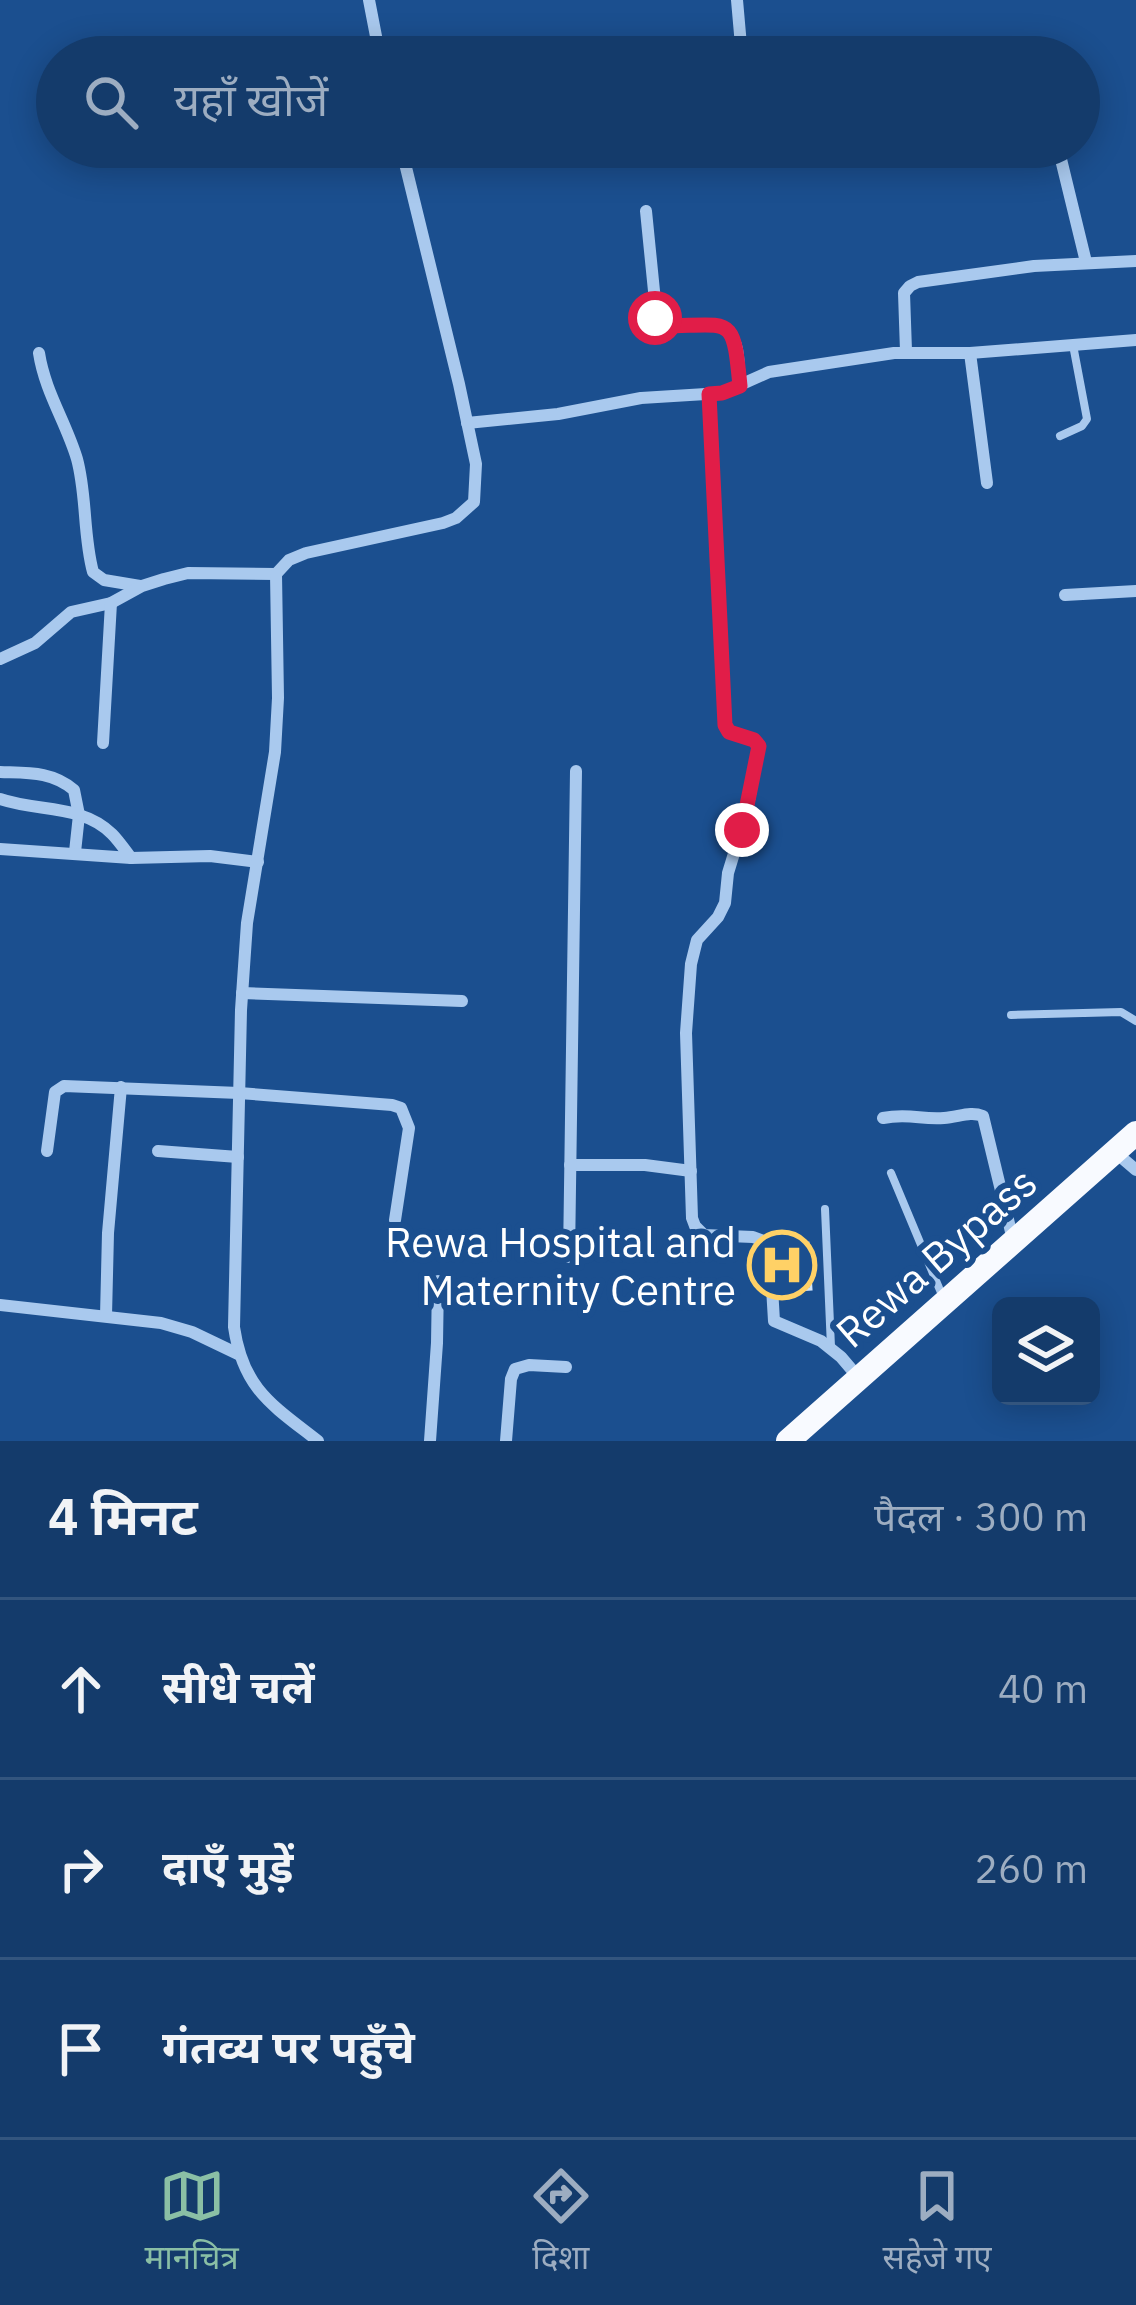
<!DOCTYPE html>
<html lang="hi">
<head>
<meta charset="utf-8">
<style>
	body { margin:0; font-family:"IBM Plex Sans","Noto Sans Devanagari",sans-serif; background:#1d4271; color:#f1f3f6 }
	.controls { position:absolute; right:36px; bottom:36px; display:grid; overflow:hidden; border-radius:18px; box-shadow:0 6px 30px #0003 }
	.controls button { width:108px; height:108px; display:grid; place-items:center; padding:0; border:0; border-bottom:3px solid #33557e; background:#143b6b; color:#f1f3f6; font:60px sans-serif }
	.stop { position:absolute; width:36px; height:36px; margin:-27px; border:9px solid #e11d48; border-radius:50%; background:#fff }
	.stop.end { background:#e11d48; border-color:#fff; box-shadow:0 3px 12px #0008 }
	.list { margin:0; padding:0; list-style:none }
	h2 { display:flex; justify-content:space-between; align-items:center; height:156px; margin:0; padding:0 48px; font-size:51px }
	h2 small { font-size:39px; font-weight:400; color:#9dadc1 }
	.list li { display:grid; grid-template-columns:78px 1fr auto; gap:36px; align-items:center; box-sizing:border-box; height:180px; padding:0 48px; border-top:3px solid #33557e }
	.list b { display:block; font-size:45px; white-space:nowrap }
	.list em { font-size:39px; font-style:normal; color:#9dadc1 }
	.icon { flex:none; width:66px; height:66px; fill:none; stroke:currentColor; stroke-width:2; stroke-linecap:round; stroke-linejoin:round }
	.map { position:relative; flex:none; width:1136px; height:1441px; overflow:hidden }
	.search { position:absolute; background:#143b6b; box-shadow:0 6px 30px #0003; left:36px; right:36px; top:36px; height:132px; display:flex; align-items:center; gap:30px; box-sizing:border-box; padding:0 42px; border-radius:66px; color:#9dadc1; font-size:45px }
	.sheet { height:696px; background:#143b6b }
	nav { display:flex; justify-content:space-around; align-items:center; box-sizing:border-box; height:168px; border-top:3px solid #33557e; background:#143b6b; font-size:33px; color:#9dadc1 }
	nav a { display:grid; justify-items:center; gap:6px }
	nav .on { color:#8abfa5 }
	.map>svg:first-child { display:block }
</style>
</head>
<body>
<div class="map">
<svg width="1136" height="1441" viewBox="0 0 1136 1441">
	<rect width="100%" height="100%" fill="#1b4f8f"/>
	<path fill="#4478b7" stroke="#cfe3fa" stroke-width="3" d="M 808,1243 L 811,1289 L 783,1291 L 780,1245 Z"/>
	<g fill="none" stroke-linecap="round" stroke-linejoin="round">
		<g stroke="#a9c9ee" stroke-width="8">
			<path d="M 1060,436 L 1082,426 L 1087,419 L 1073,345"/>
			<path d="M 1011,1015 L 1121,1012 L 1136,1021"/>
			<path d="M 891,1173 L 942,1295"/>
			<path d="M 825,1209 L 831,1347"/>
		</g>
		<g stroke="#a9c9ee" stroke-width="12">
			<path d="M 369,0 L 380,57"/>
			<path d="M 737,0 L 742,57"/>
			<path d="M 1058,147 L 1086,262"/>
			<path d="M 646,211 L 657,321 L 665,326 L 719,325 C 742,335 738,364 740,386"/>
			<path d="M 906,351 L 904,293 L 910,286 L 918,282 L 1034,266 L 1136,261"/>
			<path d="M 39,353 C 45,392 66,422 77,459 C 87,496 83,535 93,572 L 104,580 L 140,586"/>
			<path d="M 970,353 L 987,483"/>
			<path d="M 709,394 L 725,725 L 729,732 L 754,740 L 759,746 L 747,811 L 728,873 L 725,903 L 718,917 L 697,940 L 691,964 L 686,1033 L 692,1218 L 695,1226 L 704,1235 L 753,1237 L 766,1242 L 770,1254 L 774,1321 L 821,1341 L 841,1357 L 858,1377"/>
			<path d="M 467,423 L 558,414 L 641,398 L 722,393 L 769,372 L 894,353 L 970,353 L 1136,340"/>
			<path d="M 1065,595 L 1136,591"/>
			<path d="M 0,659 L 35,643 L 71,612 L 111,603 L 142,586 L 164,579 L 188,573 L 276,574"/>
			<path d="M 103,743 L 111,603"/>
			<path d="M 0,772 C 27,773 52,771 74,790 L 79,815 L 75,852"/>
			<path d="M 0,799 C 37,812 82,804 112,834 C 119,841 125,850 131,858"/>
			<path d="M 0,849 L 131,858 L 210,856 L 258,862"/>
			<path d="M 242,993 L 462,1001"/>
			<path d="M 883,1118 C 909,1113 922,1120 944,1118 C 959,1117 970,1111 983,1116 L 1013,1240"/>
			<path d="M 47,1151 L 55,1092 L 64,1086 L 239,1093 L 392,1105 L 401,1108 L 409,1128 L 395,1220"/>
			<path d="M 158,1151 L 238,1157"/>
			<path d="M 1115,1152 L 1136,1170"/>
			<path d="M 570,1165 L 645,1165 L 691,1171"/>
			<path d="M 569,1257 L 576,771"/>
			<path d="M 0,1305 L 161,1323 L 192,1332 L 238,1354"/>
			<path d="M 106,1316 L 108,1233 L 121,1087"/>
			<path d="M 318,1441 C 272,1405 243,1389 234,1327 L 241,1010 L 247,923 L 275,752 L 278,698 L 276,574 L 289,560 L 306,553 L 443,523 L 456,518 L 474,502 L 476,464 L 459,384 L 401,147"/>
			<path d="M 430,1441 L 437,1343 L 438,1281"/>
			<path d="M 506,1441 L 511,1379 L 515,1369 L 529,1365 L 566,1367"/>
		</g>
		<path stroke="#f8faff" stroke-width="24" d="M 788,1441 L 1136,1133"/>
	</g>
	<g fill="none" stroke-linecap="round" stroke-linejoin="round">
		<path stroke="#e11d48" stroke-width="15" d="M 655,318 L 665,326 C 733,325 733,314 740,386 L 722,393 L 709,394 L 725,725 L 729,732 L 754,740 L 759,746 L 742,830"/>
	</g>
	<defs>
		<symbol id="hospital-ring" viewBox="-11 -11 22 22"><circle r="9.5" fill="#1b4f8f" stroke="#ffd166" stroke-width="1.5"/><path d="M-5-5h3v3.5h4V-5h3V5h-3V1.5h-4V5h-3Z" fill="#ffd166"/></symbol>
	</defs>
	<g fill-rule="evenodd">
		<use href="#hospital-ring" x="744" y="1227" width="76" height="76"/>
	</g>
	<g text-anchor="middle" dominant-baseline="central" stroke-width="12" stroke-linejoin="round" paint-order="stroke">
		<g font-size="42" fill="#fff" stroke="#1b4f8f" text-anchor="end">
			<text x="736" y="1241">Rewa Hospital and<tspan x="736" dy="48">Maternity Centre</tspan></text>
		</g>
		<g font-size="42" fill="#fff" stroke="#1b4f8f">
			<text transform="translate(936 1257) rotate(-41)">Rewa Bypass</text>
		</g>
	</g>
</svg>
<div class="controls">
<button><svg class="icon" aria-label="layers" viewBox="0 0 24 24"><path d="M12 4l9 5-9 5-9-5zM3 14l9 5 9-5"/></svg></button>
</div>
<div class="stop" style="left:655px;top:318px"></div>
<div class="stop end" style="left:742px;top:830px"></div>
<div class="search"><svg class="icon" aria-label="search" viewBox="0 0 24 24"><circle cx="10" cy="10" r="6"/><path d="M15 15l6 6"/></svg>यहाँ खोजें</div>
</div>
<section class="sheet">
<h2>4 मिनट<small>पैदल · 300 m</small></h2>
<ul class="list">
<li><svg class="icon" aria-label="ahead" viewBox="0 0 24 24"><path d="M12 20V5M6 11l6-6 6 6"/></svg><div><b>सीधे चलें</b></div><em>40 m</em></li>
<li><svg class="icon" aria-label="right" viewBox="0 0 24 24"><path d="M7 20v-9h11M14 6l5 5-5 5"/></svg><div><b>दाएँ मुड़ें</b></div><em>260 m</em></li>
<li><svg class="icon" aria-label="arrive" viewBox="0 0 24 24"><path d="M6 21V4h12l-3 4 3 4H6"/></svg><div><b>गंतव्य पर पहुँचे</b></div></li>
</ul>
</section>
<nav>
<a class="on"><svg class="icon" aria-label="map" viewBox="0 0 24 24"><path d="M3 6l6-2 6 2 6-2v14l-6 2-6-2-6 2zM9 4v14M15 6v14"/></svg>मानचित्र</a>
<a><svg class="icon" aria-label="directions" viewBox="0 0 24 24"><path d="M12 3l9 9-9 9-9-9zM9 14v-3h6M13 9l2 2-2 2"/></svg>दिशा</a>
<a><svg class="icon" aria-label="saved" viewBox="0 0 24 24"><path d="M7 4h10v16l-5-4-5 4z"/></svg>सहेजे गए</a>
</nav>
</body>
</html>
